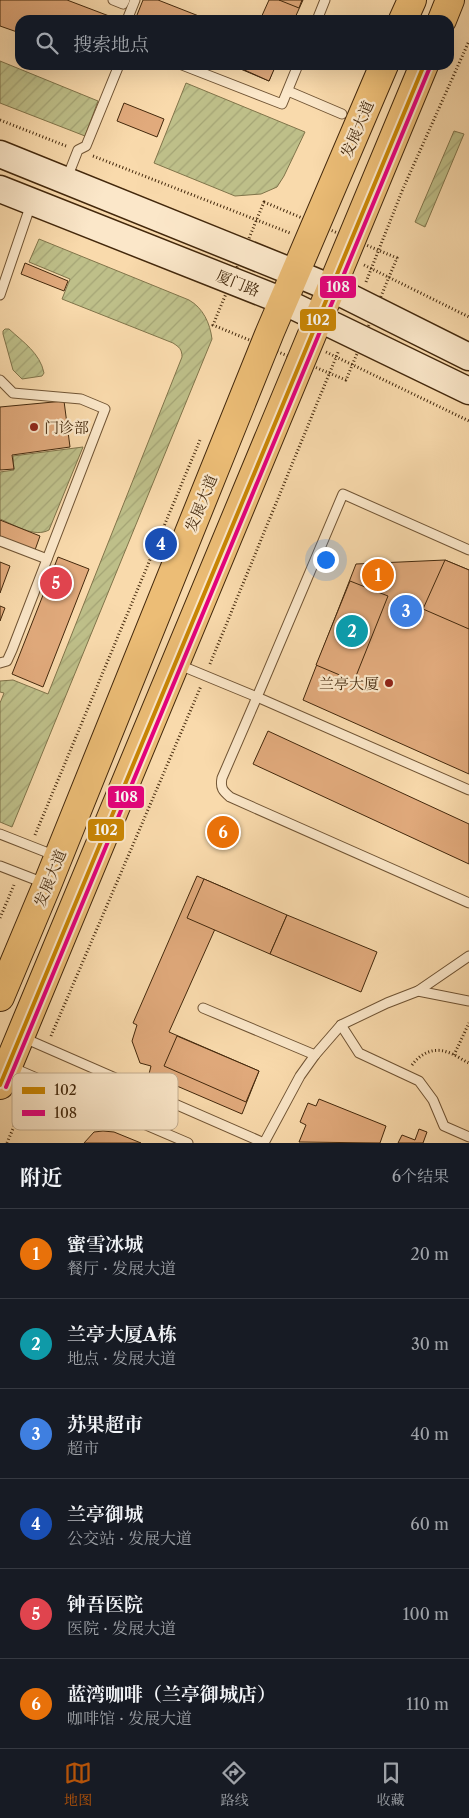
<!DOCTYPE html>
<html lang="zh">
<head>
<meta charset="utf-8">
<style>
	body { margin:0; font-family:"Libre Caslon Text","Noto Serif SC",serif; background:#20242c; color:#f1f3f6 }
	.you { position:absolute; left:325px; top:559px; width:18px; height:18px; margin:-12px; border:4px solid #fff; border-radius:50%; background:#1a73e8; box-shadow:0 0 0 8px #1a73e833 }
	.badge { display:grid; place-items:center; width:32px; height:32px; border-radius:50%; background:#b45309; color:#fff; font-size:16px; font-weight:700 }
	.pin { position:absolute; translate:-50% -50%; border:2px solid #fff; box-shadow:0 1px 5px #0006 }
	.list { margin:0; padding:0; list-style:none }
	h2 { display:flex; justify-content:space-between; align-items:center; height:65px; margin:0; padding:0 20px; font-size:21px }
	h2 small { font-size:16px; font-weight:400; color:#9ea1a6 }
	.list li { display:grid; grid-template-columns:32px 1fr auto; gap:15px; align-items:center; box-sizing:border-box; height:90px; padding:0 20px; border-top:1px solid #363941 }
	.list b { display:block; font-size:19px; white-space:nowrap }
	.list p { margin:0; font-size:16px; white-space:nowrap; color:#9ea1a6 }
	.list em { font-size:16px; font-style:normal; color:#9ea1a6 }
	.icon { flex:none; width:28px; height:28px; fill:none; stroke:currentColor; stroke-width:2; stroke-linecap:round; stroke-linejoin:round }
	.map { position:relative; flex:none; width:469px; height:1143px; overflow:hidden }
	.search { position:absolute; background:#171b24; box-shadow:0 5px 20px #0002; left:15px; right:15px; top:15px; height:55px; display:flex; align-items:center; gap:12px; box-sizing:border-box; padding:0 18px; border-radius:15px; color:#9ea1a6; font-size:19px }
	.sheet { height:605px; background:#171b24 }
	nav { display:flex; justify-content:space-around; align-items:center; box-sizing:border-box; height:70px; border-top:1px solid #363941; background:#171b24; font-size:14px; color:#9ea1a6 }
	nav a { display:grid; justify-items:center; gap:2px }
	nav .on { color:#b45309 }
	.map>svg:first-child { display:block }
</style>
</head>
<body>
<div class="map">
<svg width="469" height="1143" viewBox="0 0 469 1143">
	<defs>
		<pattern id="garden-furrows" width="10" height="10" patternUnits="userSpaceOnUse" patternTransform="scale(1.25)"><rect width="10" height="10" fill="#bebf89"/><path d="M-1 1l2-2M0 10L10 0M9 11l2-2" fill="none" stroke="#a4a475"/></pattern>
	</defs>
	<rect width="100%" height="100%" fill="#f9daac"/>
	<filter id="stains"><feTurbulence type="fractalNoise" baseFrequency=".004" numOctaves="4"/><feColorMatrix values="0 0 0 0 .2 0 0 0 0 .09 0 0 0 0 .02 0 0 0 .5 -.17"/></filter>
	<radialGradient id="worn" r=".72"><stop offset=".6" stop-color="#630" stop-opacity="0"/><stop offset="1" stop-color="#630" stop-opacity=".3"/></radialGradient>
	<g fill="url(#garden-furrows)" stroke="#80744a">
		<path d="M 0,61 L 98,101 L 85,136 L 0,103 Z"/>
		<path d="M 186,83 L 305,132 L 284,176 L 277,187 L 261,194 L 235,196 L 154,163 Z"/>
		<path d="M 454,131 L 464,134 L 425,227 L 415,222 Z"/>
		<path d="M 39,239 L 189,300 C 203,308 210,323 212,339 L 12,827 L 0,822 L 0,703 L 4,693 L 0,692 L 0,681 L 13,680 L 48,694 L 182,357 C 182,349 179,347 173,343 L 62,299 L 70,279 L 29,262 Z"/>
		<path d="M 5,329 L 9,329 C 23,342 40,353 44,373 L 42,376 L 22,379 L 13,370 L 3,334 L 3,331 Z"/>
		<path d="M 83,447 L 49,530 C 34,538 15,525 0,519 L 0,472 L 14,470 L 13,456 Z"/>
	</g>
	<g fill="#e1aa7c" stroke="#43280c">
		<path d="M 0,0 L 67,0 L 117,19 L 20,20 L 20,33 L 0,26 Z"/>
		<path d="M 143,0 L 158,0 L 209,20 L 135,20 Z"/>
		<path d="M 269,0 L 303,0 L 294,20 L 260,20 Z"/>
		<path d="M 279,0 L 302,0 L 299,8 Z"/>
		<path d="M 231,65 L 275,65 L 269,81 Z"/>
		<path d="M 241,65 L 276,65 L 269,81 L 240,68 Z"/>
		<path d="M 124,103 L 164,119 L 157,137 L 117,121 Z"/>
		<path d="M 25,263 L 68,281 L 64,291 L 21,274 Z"/>
		<path d="M 64,401 L 70,447 L 12,455 L 14,469 L 0,470 L 0,407 Z"/>
		<path d="M 0,520 L 40,536 L 35,550 L 0,536 Z"/>
		<path d="M 58,557 L 89,569 L 43,687 L 12,674 Z"/>
		<path d="M 445,560 L 469,570 L 469,774 L 303,700 L 356,564 Z"/>
		<path d="M 445,560 L 469,570 L 469,629 L 423,609 Z"/>
		<path d="M 0,562 L 10,566 L 0,593 Z"/>
		<path d="M 350,581 L 388,596 L 354,681 L 316,665 Z"/>
		<path d="M 0,606 L 5,608 L 0,621 Z"/>
		<path d="M 268,731 L 469,824 L 469,864 L 253,764 Z"/>
		<path d="M 197,876 L 232,891 L 169,1032 L 259,1071 L 242,1114 L 149,1074 L 151,1066 L 140,1063 L 132,1041 L 137,1025 L 133,1023 Z"/>
		<path d="M 204,879 L 287,915 L 270,954 L 187,918 Z"/>
		<path d="M 287,915 L 377,952 L 361,992 L 270,954 Z"/>
		<path d="M 177,1036 L 259,1071 L 246,1102 L 164,1066 Z"/>
		<path d="M 319,1099 L 386,1126 L 380,1143 L 299,1142 L 306,1125 L 300,1122 L 308,1103 L 316,1106 Z"/>
		<path d="M 419,1129 L 427,1132 L 423,1143 L 398,1143 L 402,1135 L 415,1140 Z"/>
		<path d="M 103,1131 L 114,1132 L 141,1143 L 84,1143 L 94,1132 Z"/>
	</g>
	<g fill="none" stroke-linecap="round" stroke-linejoin="round">
		<defs>
			<g id="lane">
				<path d="M 113,0 L 123,4 L 125,0"/>
				<path d="M 127,20 L 135,0"/>
				<path d="M 317,20 L 325,0"/>
				<path d="M 182,65 L 282,104 L 298,65"/>
				<path d="M 288,91 L 342,114"/>
				<path d="M 67,178 L 78,150 L 86,146 L 119,65"/>
				<path d="M 0,295 L 31,204"/>
				<path d="M 0,380 L 13,393 L 81,399 L 105,409 L 12,650 L 7,661 L 0,663"/>
				<path d="M 0,541 L 47,559"/>
				<path d="M 469,550 L 343,494 L 257,697 L 469,790"/>
				<path d="M 177,664 L 257,697 L 222,778 C 220,788 223,791 230,797 L 469,903"/>
				<path d="M 0,834 L 56,856"/>
				<path d="M 0,866 L 44,883"/>
				<path d="M 418,991 L 469,956"/>
				<path d="M 203,1008 L 315,1055"/>
				<path d="M 341,1025 L 359,1053 L 419,1081 L 433,1100 L 444,1126 L 469,1137"/>
				<path d="M 24,1038 L 264,1143"/>
				<path d="M 11,1067 L 188,1143"/>
				<path d="M 264,1143 L 300,1076 L 315,1055 L 341,1025 L 387,1003 L 418,991 L 469,1001"/>
			</g>
			<g id="secondary">
				<path d="M 0,154 L 295,273 L 331,288 L 469,357"/>
				<path d="M 0,189 L 283,301 L 469,391"/>
			</g>
			<g id="primary">
				<path d="M 403,20 L 412,0"/>
				<path d="M 442,20 L 450,0"/>
				<path d="M 0,997 L 47,885 L 270,332 L 384,65"/>
				<path d="M 0,1085 L 424,65"/>
			</g>
		</defs>
		<use href="#lane" stroke="#705434" stroke-width="11"/>
		<use href="#secondary" stroke="#43280c" stroke-width="29"/>
		<use href="#primary" stroke="#43280c" stroke-width="30"/>
		<g stroke="#43280c" stroke-width="3" stroke-dasharray="1 2.5" stroke-linecap="butt">
			<path d="M 0,120 L 66,146"/>
			<path d="M 93,156 L 290,233"/>
			<path d="M 264,202 L 397,258 L 346,380 L 213,325 Z"/>
			<path d="M 364,265 L 469,317"/>
			<path d="M 366,282 L 402,191 L 469,41"/>
			<path d="M 326,352 L 469,421"/>
			<path d="M 210,664 L 339,350"/>
			<path d="M 35,835 L 200,440"/>
			<path d="M 0,918 L 14,885"/>
			<path d="M 51,1036 L 201,686"/>
			<path d="M 454,1055 L 469,1023"/>
			<path d="M 412,1065 C 420,1054 433,1047 447,1052 C 455,1054 462,1060 469,1063"/>
			<path d="M 7,1143 L 30,1088"/>
		</g>
		<use href="#lane" stroke="#fbe7c9" stroke-width="9"/>
		<use href="#secondary" stroke="#fbe7c9" stroke-width="26"/>
		<use href="#primary" stroke="#ecbd76" stroke-width="28"/>
		<defs>
			<path id="bus-1" d="M 0,1085 L 424,65"/>
			<path id="bus-2" d="M 6,1087 L 430,67"/>
		</defs>
		<use href="#bus-1" stroke="#fbe7c9" stroke-width="8"/>
		<use href="#bus-2" stroke="#fbe7c9" stroke-width="8"/>
		<use href="#bus-1" stroke="#ca8603" stroke-width="4"/>
		<use href="#bus-2" stroke="#e5007d" stroke-width="4"/>
	</g>
	<g fill="#8f2418" stroke="#fbe7c9" stroke-width="2">
		<circle cx="34" cy="427" r="5"/>
		<circle cx="389" cy="683" r="5"/>
	</g>
	<g text-anchor="middle" dominant-baseline="central" stroke-width="4.5" stroke-linejoin="round" paint-order="stroke">
		<g font-size="15" fill="#43280c" stroke="#fbe7c9">
			<text transform="translate(357 129) rotate(-67)">发展大道</text>
			<text transform="translate(238 283) rotate(22)">厦门路</text>
			<text transform="translate(201 503) rotate(-68)">发展大道</text>
			<text transform="translate(50 878) rotate(-68)">发展大道</text>
		</g>
		<g font-size="15" fill="#43280c" stroke="#fbe7c9" text-anchor="start">
			<text x="44" y="427">门诊部</text>
			<text x="379" y="683" text-anchor="end">兰亭大厦</text>
		</g>
	</g>
	<rect x="12" y="1073" width="166" height="57" rx="8" fill="#fbe7c9" stroke="#c4ae90" stroke-width="1"/>
	<rect x="22" y="1087" width="23" height="7" fill="#ca8603"/>
	<rect x="22" y="1110" width="23" height="6" fill="#e5007d"/>
	<g font-size="14" fill="#43280c">
		<text x="54" y="1095">102</text>
		<text x="54" y="1118">108</text>
	</g>
	<g stroke="#fbe7c9" stroke-width="2">
		<rect x="319" y="275" width="38" height="24" rx="5" fill="#e5007d"/>
		<rect x="299" y="308" width="38" height="24" rx="5" fill="#ca8603"/>
		<rect x="107" y="785" width="38" height="24" rx="5" fill="#e5007d"/>
		<rect x="87" y="818" width="38" height="24" rx="5" fill="#ca8603"/>
	</g>
	<g font-size="14" text-anchor="middle" font-weight="bold" fill="#fff">
		<text x="338" y="292">108</text>
		<text x="318" y="325">102</text>
		<text x="126" y="802">108</text>
		<text x="106" y="835">102</text>
	</g>
	<rect width="100%" height="100%" filter="url(#stains)"/>
	<rect width="100%" height="100%" fill="url(#worn)"/>
</svg>
<div class="you"></div>
<div class="pin badge" style="left:378px;top:575px;background:#e8710a">1</div>
<div class="pin badge" style="left:352px;top:631px;background:#0f9aa8">2</div>
<div class="pin badge" style="left:406px;top:611px;background:#3f7fe0">3</div>
<div class="pin badge" style="left:161px;top:544px;background:#1a4fb4">4</div>
<div class="pin badge" style="left:56px;top:583px;background:#e0444e">5</div>
<div class="pin badge" style="left:223px;top:832px;background:#e8710a">6</div>
<div class="search"><svg class="icon" aria-label="search" viewBox="0 0 24 24"><circle cx="10" cy="10" r="6"/><path d="M15 15l6 6"/></svg>搜索地点</div>
</div>
<section class="sheet">
<h2>附近<small>6个结果</small></h2>
<ul class="list">
<li><span class="badge" style="background:#e8710a">1</span><div><b>蜜雪冰城</b><p>餐厅 · 发展大道</p></div><em>20 m</em></li>
<li><span class="badge" style="background:#0f9aa8">2</span><div><b>兰亭大厦A栋</b><p>地点 · 发展大道</p></div><em>30 m</em></li>
<li><span class="badge" style="background:#3f7fe0">3</span><div><b>苏果超市</b><p>超市</p></div><em>40 m</em></li>
<li><span class="badge" style="background:#1a4fb4">4</span><div><b>兰亭御城</b><p>公交站 · 发展大道</p></div><em>60 m</em></li>
<li><span class="badge" style="background:#e0444e">5</span><div><b>钟吾医院</b><p>医院 · 发展大道</p></div><em>100 m</em></li>
<li><span class="badge" style="background:#e8710a">6</span><div><b>蓝湾咖啡（兰亭御城店）</b><p>咖啡馆 · 发展大道</p></div><em>110 m</em></li>
</ul>
</section>
<nav>
<a class="on"><svg class="icon" aria-label="map" viewBox="0 0 24 24"><path d="M3 6l6-2 6 2 6-2v14l-6 2-6-2-6 2zM9 4v14M15 6v14"/></svg>地图</a>
<a><svg class="icon" aria-label="directions" viewBox="0 0 24 24"><path d="M12 3l9 9-9 9-9-9zM9 14v-3h6M13 9l2 2-2 2"/></svg>路线</a>
<a><svg class="icon" aria-label="saved" viewBox="0 0 24 24"><path d="M7 4h10v16l-5-4-5 4z"/></svg>收藏</a>
</nav>
</body>
</html>
